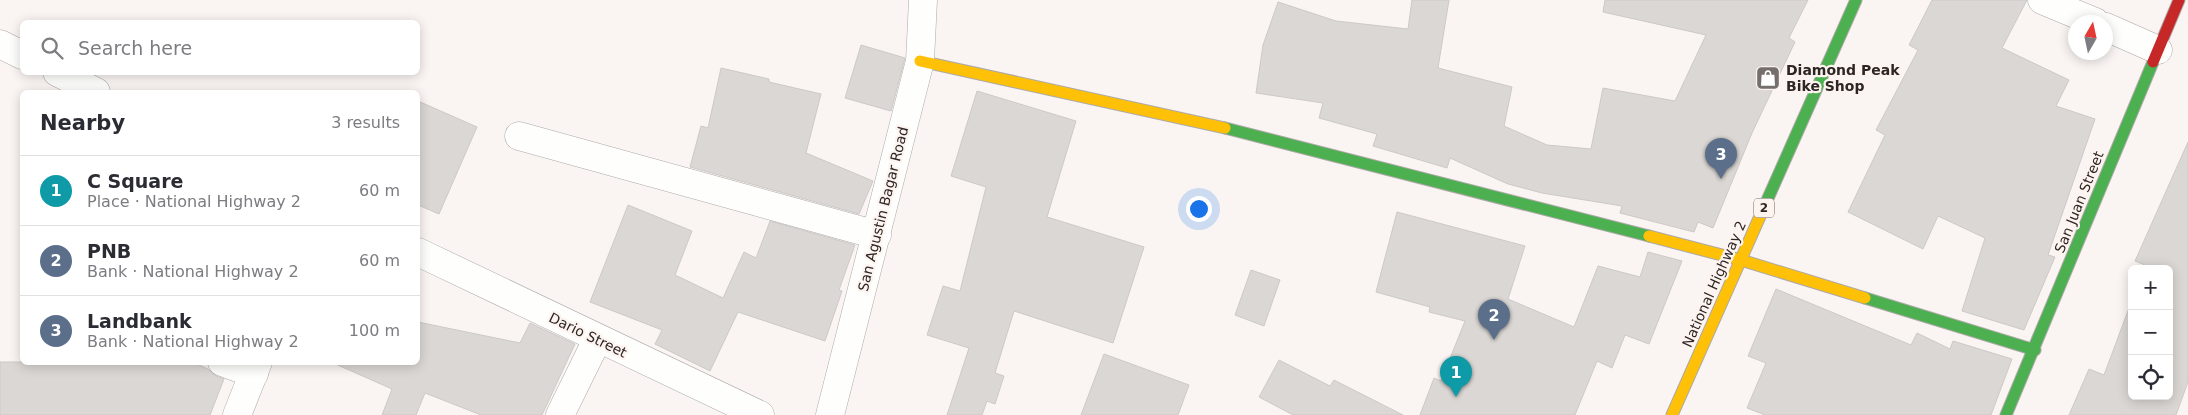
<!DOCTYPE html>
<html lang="en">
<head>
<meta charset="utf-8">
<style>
	body { margin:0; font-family:"DejaVu Sans",sans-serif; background:#f2f2f3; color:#2b2b33 }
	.controls { position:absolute; right:15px; bottom:15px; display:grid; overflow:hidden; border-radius:8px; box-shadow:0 2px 12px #0003 }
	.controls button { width:45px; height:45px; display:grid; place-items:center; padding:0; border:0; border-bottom:1px solid #e1e1e2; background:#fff; color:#2b2b33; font:25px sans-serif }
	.compass { position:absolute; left:2068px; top:15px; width:45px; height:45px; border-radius:50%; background:#fff; box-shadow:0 2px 12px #0003; rotate:9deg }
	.you { position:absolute; left:1198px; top:208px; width:18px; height:18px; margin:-12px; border:4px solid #fff; border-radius:50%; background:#1a73e8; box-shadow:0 0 0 8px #1a73e833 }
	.badge { display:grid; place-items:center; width:32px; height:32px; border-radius:50%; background:#b45309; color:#fff; font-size:16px; font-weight:700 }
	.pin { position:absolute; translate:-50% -41px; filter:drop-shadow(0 1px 2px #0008) }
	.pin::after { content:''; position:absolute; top:26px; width:18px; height:15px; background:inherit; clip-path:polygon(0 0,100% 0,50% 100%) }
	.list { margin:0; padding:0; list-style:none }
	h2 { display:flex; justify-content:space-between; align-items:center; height:65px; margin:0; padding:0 20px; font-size:21px }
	h2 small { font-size:16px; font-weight:400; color:#7c7c81 }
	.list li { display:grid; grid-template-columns:32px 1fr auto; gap:15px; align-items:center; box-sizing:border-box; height:70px; padding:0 20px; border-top:1px solid #e1e1e2 }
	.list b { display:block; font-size:19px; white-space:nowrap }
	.list p { margin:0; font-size:16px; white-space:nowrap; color:#7c7c81 }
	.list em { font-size:16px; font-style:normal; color:#7c7c81 }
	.icon { flex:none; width:28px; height:28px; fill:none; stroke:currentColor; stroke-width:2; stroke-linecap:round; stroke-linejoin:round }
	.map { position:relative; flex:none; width:2188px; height:415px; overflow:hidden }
	.search { position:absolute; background:#fff; box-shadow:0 2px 12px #0003; left:20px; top:20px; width:400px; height:55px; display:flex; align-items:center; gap:12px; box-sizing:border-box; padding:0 18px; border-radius:8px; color:#7c7c81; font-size:19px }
	.panel { position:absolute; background:#fff; box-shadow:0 2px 12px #0003; left:20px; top:90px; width:400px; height:275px; border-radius:8px }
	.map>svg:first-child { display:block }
</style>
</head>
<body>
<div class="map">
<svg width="2188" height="415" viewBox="0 0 2188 415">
	<rect width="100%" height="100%" fill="#faf5f3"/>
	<g fill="#dbd7d4" stroke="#cdc9c6">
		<path d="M 1412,0 L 1449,0 L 1438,68 L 1512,87 L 1504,126 L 1547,145 L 1591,149 L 1603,88 L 1675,101 L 1706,35 L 1603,12 L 1605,0 L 1808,0 L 1789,38 L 1795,42 L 1752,133 L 1713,228 L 1698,222 L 1694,232 L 1620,213 L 1622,206 L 1542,193 L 1508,184 L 1450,158 L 1447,168 L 1373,146 L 1377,134 L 1319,118 L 1323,103 L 1256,93 L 1263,45 L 1278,2 L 1336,21 L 1408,29 Z"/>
		<path d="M 1932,0 L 2027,0 L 2002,48 L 2069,80 L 2056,106 L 2095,119 L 2048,255 L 2055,257 L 2024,330 L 1962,311 L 1985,238 L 1938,216 L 1923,249 L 1848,212 L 1885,135 L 1876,130 L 1918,50 L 1909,45 Z"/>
		<path d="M 861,45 L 905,58 L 891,111 L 845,98 Z"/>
		<path d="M 721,68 L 769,79 L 769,82 L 821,94 L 806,153 L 873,181 L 859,214 L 690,167 L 701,126 L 708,128 Z"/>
		<path d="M 977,91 L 1076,121 L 1047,217 L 1144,247 L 1113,343 L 1014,311 L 995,373 L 1004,376 L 995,404 L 987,401 L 982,415 L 947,415 L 969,348 L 927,335 L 943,286 L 960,291 L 986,187 L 951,176 Z"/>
		<path d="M 418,101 L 477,127 L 439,214 L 418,205 Z"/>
		<path d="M 2188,142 L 2188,382 L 2176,415 L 2069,415 L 2089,369 L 2104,375 L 2132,300 L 2132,396 L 2169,396 L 2169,269 L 2143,269 L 2145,265 L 2135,261 Z"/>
		<path d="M 628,205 L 692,231 L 675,275 L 723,298 L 744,252 L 756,258 L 770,221 L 855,245 L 839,290 L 842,291 L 825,341 L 738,312 L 710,371 L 655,344 L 662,330 L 590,302 Z"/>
		<path d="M 1397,212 L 1525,246 L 1508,299 L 1574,327 L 1598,266 L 1640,277 L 1648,252 L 1682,261 L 1649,344 L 1625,335 L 1612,368 L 1597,361 L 1575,415 L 1420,415 L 1434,378 L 1441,381 L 1465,321 L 1429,312 L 1430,307 L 1376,292 Z"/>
		<path d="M 1251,270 L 1280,280 L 1264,326 L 1235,315 Z"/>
		<path d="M 1776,289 L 1911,345 L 1917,333 L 1950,349 L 1953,341 L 2012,359 L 1991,415 L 1765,415 L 1747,408 L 1766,363 L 1748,356 Z"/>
		<path d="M 418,322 L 520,343 L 530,323 L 575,344 L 542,415 L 481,415 L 425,393 L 416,415 L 382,415 L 392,389 L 331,362 L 418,362 Z"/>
		<path d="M 1104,354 L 1189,385 L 1178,415 L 1081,415 Z"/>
		<path d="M 1279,360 L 1330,386 L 1334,380 L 1403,415 L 1293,415 L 1259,397 Z"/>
		<path d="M 0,362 L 192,362 L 208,369 L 216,376 L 224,379 L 210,415 L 0,415 Z"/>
	</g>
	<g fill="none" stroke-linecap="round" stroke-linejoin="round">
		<defs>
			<g id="street">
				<path d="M 2042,0 L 2095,22"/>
				<path d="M 2106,27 L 2158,50"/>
				<path d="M 0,44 L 22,55"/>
				<path d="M 57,72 L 96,92"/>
				<path d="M 519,136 L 877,235"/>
				<path d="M 418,252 L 760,415"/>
				<path d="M 222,362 L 254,374"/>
				<path d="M 237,415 L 258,362"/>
				<path d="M 560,415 L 597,340"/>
				<path d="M 830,415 L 920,61 L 923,0"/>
			</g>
			<g id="fast">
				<path d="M 1225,128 L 1649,236"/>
				<path d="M 1761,214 L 1856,0"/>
				<path d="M 1865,298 L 2035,350"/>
				<path d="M 2006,415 L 2153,62"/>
			</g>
			<g id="slow">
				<path d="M 920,61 L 1225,128"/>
				<path d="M 1649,236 L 1741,260 L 1865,298"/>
				<path d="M 1672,415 L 1761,214"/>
			</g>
			<path id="jam" d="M 2153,62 L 2179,0"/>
		</defs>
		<use href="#street" stroke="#ada9a7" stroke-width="29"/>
		<use href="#fast" stroke="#ada9a7" stroke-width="13"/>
		<use href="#slow" stroke="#ada9a7" stroke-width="13"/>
		<use href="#jam" stroke="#ada9a7" stroke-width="13"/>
		<use href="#street" stroke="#fefefd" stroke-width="28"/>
		<use href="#fast" stroke="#4caf50" stroke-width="11"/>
		<use href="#slow" stroke="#ffc107" stroke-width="11"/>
		<use href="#jam" stroke="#c62828" stroke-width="11"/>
	</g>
	<defs>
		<symbol id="shop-square" viewBox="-11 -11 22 22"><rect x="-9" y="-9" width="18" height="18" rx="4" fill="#746e6c" stroke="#fdf4f0"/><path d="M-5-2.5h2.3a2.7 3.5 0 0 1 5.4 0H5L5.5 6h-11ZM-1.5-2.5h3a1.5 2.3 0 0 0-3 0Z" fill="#fff"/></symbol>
	</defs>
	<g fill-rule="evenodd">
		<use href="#shop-square" x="1754" y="64" width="28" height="28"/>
	</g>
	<g text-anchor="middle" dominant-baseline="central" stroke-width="4.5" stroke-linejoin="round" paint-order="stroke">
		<rect fill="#fdf4f0" stroke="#6b6461" stroke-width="1" x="1754" y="198.5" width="20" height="19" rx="4"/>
		<g font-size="12" font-weight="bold" fill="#2c2624">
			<text x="1764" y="208">2</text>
		</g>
		<g font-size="14" font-weight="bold" fill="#2c2624" stroke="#fdf4f0" text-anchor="start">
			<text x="1786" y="70">Diamond Peak<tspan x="1786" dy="16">Bike Shop</tspan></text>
		</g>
		<g font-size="14" fill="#2c2624" stroke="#fdf4f0">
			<text transform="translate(2079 202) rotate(-68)">San Juan Street</text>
			<text transform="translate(883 209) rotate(-76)">San Agustin Bagar Road</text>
			<text transform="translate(1714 284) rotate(-66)">National Highway 2</text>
			<text transform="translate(588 335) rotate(26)">Dario Street</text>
		</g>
	</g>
</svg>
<div class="controls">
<button>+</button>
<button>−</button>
<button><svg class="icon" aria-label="locate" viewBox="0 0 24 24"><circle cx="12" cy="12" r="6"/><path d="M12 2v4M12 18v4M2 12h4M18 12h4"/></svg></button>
</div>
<svg class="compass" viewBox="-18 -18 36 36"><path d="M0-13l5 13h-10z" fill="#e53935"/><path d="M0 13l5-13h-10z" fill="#7c7c81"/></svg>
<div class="you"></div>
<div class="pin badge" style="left:1456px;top:397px;background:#0f9aa8">1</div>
<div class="pin badge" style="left:1494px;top:340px;background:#5c6f8a">2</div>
<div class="pin badge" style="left:1721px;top:179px;background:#5c6f8a">3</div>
<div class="search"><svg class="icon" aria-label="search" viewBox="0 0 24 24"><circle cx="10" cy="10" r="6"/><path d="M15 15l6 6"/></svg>Search here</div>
<section class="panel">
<h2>Nearby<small>3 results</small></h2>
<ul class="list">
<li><span class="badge" style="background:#0f9aa8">1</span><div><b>C Square</b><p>Place · National Highway 2</p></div><em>60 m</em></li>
<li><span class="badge" style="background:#5c6f8a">2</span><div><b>PNB</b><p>Bank · National Highway 2</p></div><em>60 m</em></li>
<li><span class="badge" style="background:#5c6f8a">3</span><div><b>Landbank</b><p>Bank · National Highway 2</p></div><em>100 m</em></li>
</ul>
</section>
</div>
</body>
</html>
